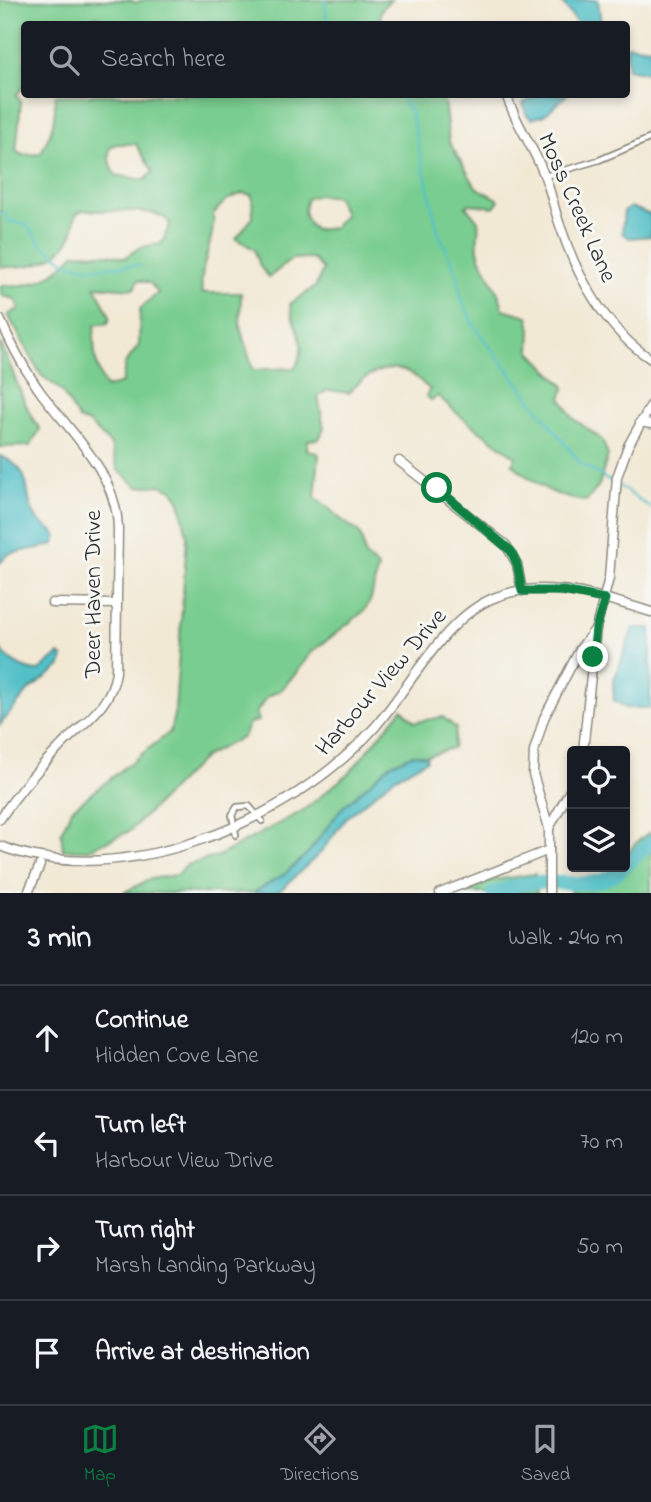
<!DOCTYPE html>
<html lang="en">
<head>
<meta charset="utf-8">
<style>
	body { margin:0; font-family:"Indie Flower",sans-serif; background:#20242c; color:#f1f3f6 }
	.controls { position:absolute; right:21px; bottom:21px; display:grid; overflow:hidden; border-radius:7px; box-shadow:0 4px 10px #0003 }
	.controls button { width:63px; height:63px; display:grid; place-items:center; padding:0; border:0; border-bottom:2px solid #363941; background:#171b24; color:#f1f3f6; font:35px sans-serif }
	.stop { position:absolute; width:21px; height:21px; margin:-16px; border:5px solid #0b8043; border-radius:50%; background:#fff }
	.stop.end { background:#0b8043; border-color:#fff; box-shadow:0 2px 7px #0008 }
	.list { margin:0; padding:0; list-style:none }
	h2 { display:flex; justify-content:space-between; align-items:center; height:91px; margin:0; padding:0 28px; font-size:30px }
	h2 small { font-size:23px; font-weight:400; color:#9ea1a6 }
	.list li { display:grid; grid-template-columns:46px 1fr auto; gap:21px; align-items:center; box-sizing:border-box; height:105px; padding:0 28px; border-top:2px solid #363941 }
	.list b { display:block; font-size:26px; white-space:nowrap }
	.list p { margin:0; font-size:23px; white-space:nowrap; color:#9ea1a6 }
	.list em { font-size:23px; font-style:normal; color:#9ea1a6 }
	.icon { flex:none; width:38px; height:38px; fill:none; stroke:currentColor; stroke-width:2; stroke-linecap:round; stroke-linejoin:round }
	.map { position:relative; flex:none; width:651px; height:893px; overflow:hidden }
	.search { position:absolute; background:#171b24; box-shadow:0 4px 10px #0003; left:21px; right:21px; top:21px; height:77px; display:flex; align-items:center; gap:18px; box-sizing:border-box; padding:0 24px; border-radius:7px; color:#9ea1a6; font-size:26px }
	.sheet { height:511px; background:#171b24 }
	nav { display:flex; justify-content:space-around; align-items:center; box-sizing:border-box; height:98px; border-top:2px solid #363941; background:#171b24; font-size:19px; color:#9ea1a6 }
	nav a { display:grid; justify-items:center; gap:4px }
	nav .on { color:#0b8043 }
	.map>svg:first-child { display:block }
</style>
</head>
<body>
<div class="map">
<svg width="651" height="893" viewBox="0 0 651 893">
	<rect width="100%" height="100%" fill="#f6f6f2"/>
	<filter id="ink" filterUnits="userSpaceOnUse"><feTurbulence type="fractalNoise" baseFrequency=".0143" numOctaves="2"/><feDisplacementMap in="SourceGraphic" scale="14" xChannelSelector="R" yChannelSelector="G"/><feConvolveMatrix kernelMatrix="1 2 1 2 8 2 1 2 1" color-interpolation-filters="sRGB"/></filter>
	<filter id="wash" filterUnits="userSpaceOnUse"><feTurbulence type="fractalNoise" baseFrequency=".00686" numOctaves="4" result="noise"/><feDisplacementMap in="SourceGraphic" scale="28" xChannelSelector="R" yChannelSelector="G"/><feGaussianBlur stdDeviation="1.57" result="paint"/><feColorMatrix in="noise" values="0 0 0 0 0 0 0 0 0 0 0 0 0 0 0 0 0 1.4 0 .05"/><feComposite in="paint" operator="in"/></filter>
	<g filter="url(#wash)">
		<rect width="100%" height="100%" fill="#f2e9d5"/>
		<g fill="#79cd90" stroke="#527c5e" stroke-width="2" fill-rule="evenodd">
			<path d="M 0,0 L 131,0 L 135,3 L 143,0 L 391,0 C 382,7 377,13 382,24 L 109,24 L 99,16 L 70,24 L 24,24 L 24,86 L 16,95 L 21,102 L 16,151 L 22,155 L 40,154 C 52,134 56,118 55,95 L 440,95 L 444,100 L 449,142 L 476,187 L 499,200 L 494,207 L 470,204 L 466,206 L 478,221 C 480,232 475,242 479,254 C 485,273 499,287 503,309 L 528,316 L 531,329 L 530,351 L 565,387 L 561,398 L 573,418 L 602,440 L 608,455 L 599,485 L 587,501 C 558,499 532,483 512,463 L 516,457 L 460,416 L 438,396 L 431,400 L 426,396 L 430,389 C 423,385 420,379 413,375 C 391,360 364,374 349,393 L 327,390 L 318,397 L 324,428 L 319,439 L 308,440 L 307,450 L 319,454 L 315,497 C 323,503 330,509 337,516 C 357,535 360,522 365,556 L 378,567 L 371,599 L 364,611 L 312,652 L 295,674 L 281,690 L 267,697 L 256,713 L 258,721 L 249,723 L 243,737 L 205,756 L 130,831 L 87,850 L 63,850 L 61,832 L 72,809 L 170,732 L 175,710 L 187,536 L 180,502 L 173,490 L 160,485 L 138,487 L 118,470 L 111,445 L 89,423 L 79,420 L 61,390 L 41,375 L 8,315 L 19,309 L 15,299 L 2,296 L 0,286 C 8,284 15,286 23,285 C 44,283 62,268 75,253 L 109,254 L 125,258 L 139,248 L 162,243 L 170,224 C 162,205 102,213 83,210 L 77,213 C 73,220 75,228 72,234 C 59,264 28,268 0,267 ZM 116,144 L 136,144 L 153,172 L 145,180 L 115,175 L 109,160 L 109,149 ZM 243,193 L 252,195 L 253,217 L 236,239 L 254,249 L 260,266 L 269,277 L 292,259 L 312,258 L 323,269 L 316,286 L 290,304 C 292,331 311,338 295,368 L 253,370 L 240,327 L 241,293 L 202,293 C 198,266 216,240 213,214 L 226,200 ZM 319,195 L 337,197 L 345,215 L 333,228 L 315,230 C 304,219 302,214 307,198 ZM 138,280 L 150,283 L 158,293 L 140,309 L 139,345 L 125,364 L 122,383 L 106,388 C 95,368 92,348 95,325 L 108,323 L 110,316 L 95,286 L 134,289 Z"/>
			<path d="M 0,343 C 13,368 24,410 40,429 L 30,446 L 0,447 Z"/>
			<path d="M 402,709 L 415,722 L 443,717 L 456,728 L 453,748 L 426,756 L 414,754 L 391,764 L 341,809 L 309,852 L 285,874 L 253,893 L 123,893 L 150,879 L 177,875 L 187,865 L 218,856 L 304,810 L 350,772 Z"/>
			<path d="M 651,832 L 651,893 L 570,893 L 570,880 C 589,879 604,881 617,867 L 625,867 C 625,852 638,839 651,832 Z"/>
			<path d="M 535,874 L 537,893 L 461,893 L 494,880 Z"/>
		</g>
		<g fill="#52c0c7" stroke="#3e7679" stroke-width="2">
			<path d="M 560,0 L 598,0 L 601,24 L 578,24 Z"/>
			<path d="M 627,45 L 651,48 L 651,74 L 627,69 Z"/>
			<path d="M 542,94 L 567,95 L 544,115 L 532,119 L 526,114 L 523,103 Z"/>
			<path d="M 631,207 L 651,215 L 651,236 L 630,238 L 622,233 L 624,211 Z"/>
			<path d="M 0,456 C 38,471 20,495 37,519 C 43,527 52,527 57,537 L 53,545 L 8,554 L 0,563 Z"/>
			<path d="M 633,628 L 651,628 L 650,708 L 626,708 L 614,700 L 613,683 Z"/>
			<path d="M 0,647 C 5,660 25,671 39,671 L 59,654 L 63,657 L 61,666 L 28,691 L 0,725 Z"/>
			<path d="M 414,754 L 426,756 L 427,760 L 394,778 L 346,818 L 321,852 L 282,889 L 274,893 L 253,893 L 285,874 L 309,852 L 341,809 L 391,764 Z"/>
		</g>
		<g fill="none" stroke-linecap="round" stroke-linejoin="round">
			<g stroke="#52c0c7" stroke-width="2.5">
				<path d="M 325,0 L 327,24"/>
				<path d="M 399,94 L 411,113 L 438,232 L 457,273 L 461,297 L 474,326 L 580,463 L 613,483"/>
				<path d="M 0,213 L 5,213 L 8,221 L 26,224 L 42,245 L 67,263 L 90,268 L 140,265"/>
				<path d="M 619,486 L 651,508"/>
			</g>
			<g stroke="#52c0c7" stroke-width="14">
				<path d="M 625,866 L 651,842"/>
				<path d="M 493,893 C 504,889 518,884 531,883 C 566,879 598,893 624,867"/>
			</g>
		</g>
	</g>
	<g filter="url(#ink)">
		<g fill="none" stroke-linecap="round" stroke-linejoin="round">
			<defs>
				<g id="lane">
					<path d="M 545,176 L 599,160 L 651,138"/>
					<path d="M 236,835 L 232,815 L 237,807 L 249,806 L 262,821"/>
				</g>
				<g id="street">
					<path d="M 506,94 C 515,122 532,145 543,172 C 551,190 554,210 561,228 C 577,277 607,331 651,359"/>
					<path d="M 0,319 C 12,346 25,371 42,394 C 73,435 116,473 118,527 L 116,672 C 111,708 82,723 59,748 C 37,770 17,793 0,819"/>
					<path d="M 640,422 L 651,424"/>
					<path d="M 399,461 L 506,545 L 517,564 L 522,591"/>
					<path d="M 52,603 L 117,604"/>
					<path d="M 583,751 L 596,628"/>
					<path d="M 549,828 L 572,787"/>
					<path d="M 0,846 C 122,893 292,821 375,727 C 410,687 445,616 496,597 C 544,578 604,597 651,612"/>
					<path d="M 28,893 L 40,865"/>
					<path d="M 440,893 L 549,850"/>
					<path d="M 549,893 L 549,828 L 533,774 L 534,751 L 544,718 L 580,649 L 596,628 L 609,578 L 617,477 L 628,446 L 651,405"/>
				</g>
			</defs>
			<use href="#lane" stroke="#8e8a80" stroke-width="8"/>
			<use href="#street" stroke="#8e8a80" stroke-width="11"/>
			<use href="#lane" stroke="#fff" stroke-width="4.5"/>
			<use href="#street" stroke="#fff" stroke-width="8"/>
		</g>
	</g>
	<g fill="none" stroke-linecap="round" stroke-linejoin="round" filter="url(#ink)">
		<path stroke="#0b8043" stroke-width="9" d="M 437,488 L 511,551 L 517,564 L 522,591 L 563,591 L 605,599 L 596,628 L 593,657"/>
	</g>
	<g text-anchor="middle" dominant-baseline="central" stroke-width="6" stroke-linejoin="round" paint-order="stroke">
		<g font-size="24" fill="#2b2b2b" stroke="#f6f6f2">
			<text transform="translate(576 208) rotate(66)">Moss Creek Lane</text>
			<text transform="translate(94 594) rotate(-90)">Deer Haven Drive</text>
			<text transform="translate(382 683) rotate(-49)">Harbour View Drive</text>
		</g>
	</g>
</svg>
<div class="controls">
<button><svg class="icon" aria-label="locate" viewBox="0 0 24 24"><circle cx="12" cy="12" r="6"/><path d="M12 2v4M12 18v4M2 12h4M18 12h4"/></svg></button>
<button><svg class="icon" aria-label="layers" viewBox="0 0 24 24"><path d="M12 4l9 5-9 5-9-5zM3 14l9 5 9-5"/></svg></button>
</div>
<div class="stop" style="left:437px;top:488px"></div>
<div class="stop end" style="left:593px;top:657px"></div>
<div class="search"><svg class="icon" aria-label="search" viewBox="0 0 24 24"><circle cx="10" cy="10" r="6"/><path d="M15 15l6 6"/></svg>Search here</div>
</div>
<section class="sheet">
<h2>3 min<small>Walk · 240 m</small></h2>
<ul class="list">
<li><svg class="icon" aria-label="ahead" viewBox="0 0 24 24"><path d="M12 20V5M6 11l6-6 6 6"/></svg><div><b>Continue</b><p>Hidden Cove Lane</p></div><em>120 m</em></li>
<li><svg class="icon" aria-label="left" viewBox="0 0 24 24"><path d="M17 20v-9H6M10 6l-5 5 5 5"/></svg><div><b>Turn left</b><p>Harbour View Drive</p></div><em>70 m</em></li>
<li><svg class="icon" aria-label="right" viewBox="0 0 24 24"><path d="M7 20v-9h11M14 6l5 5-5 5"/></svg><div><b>Turn right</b><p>Marsh Landing Parkway</p></div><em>50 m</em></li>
<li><svg class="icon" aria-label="arrive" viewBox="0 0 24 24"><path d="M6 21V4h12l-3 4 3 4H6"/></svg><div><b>Arrive at destination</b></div></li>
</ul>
</section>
<nav>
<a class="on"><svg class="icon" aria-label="map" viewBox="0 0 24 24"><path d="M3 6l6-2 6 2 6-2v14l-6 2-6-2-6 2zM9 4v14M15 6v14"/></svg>Map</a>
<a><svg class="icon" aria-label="directions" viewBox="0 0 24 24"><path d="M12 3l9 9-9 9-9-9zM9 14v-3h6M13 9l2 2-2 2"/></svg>Directions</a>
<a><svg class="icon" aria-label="saved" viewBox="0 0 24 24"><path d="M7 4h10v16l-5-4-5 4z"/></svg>Saved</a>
</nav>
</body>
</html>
